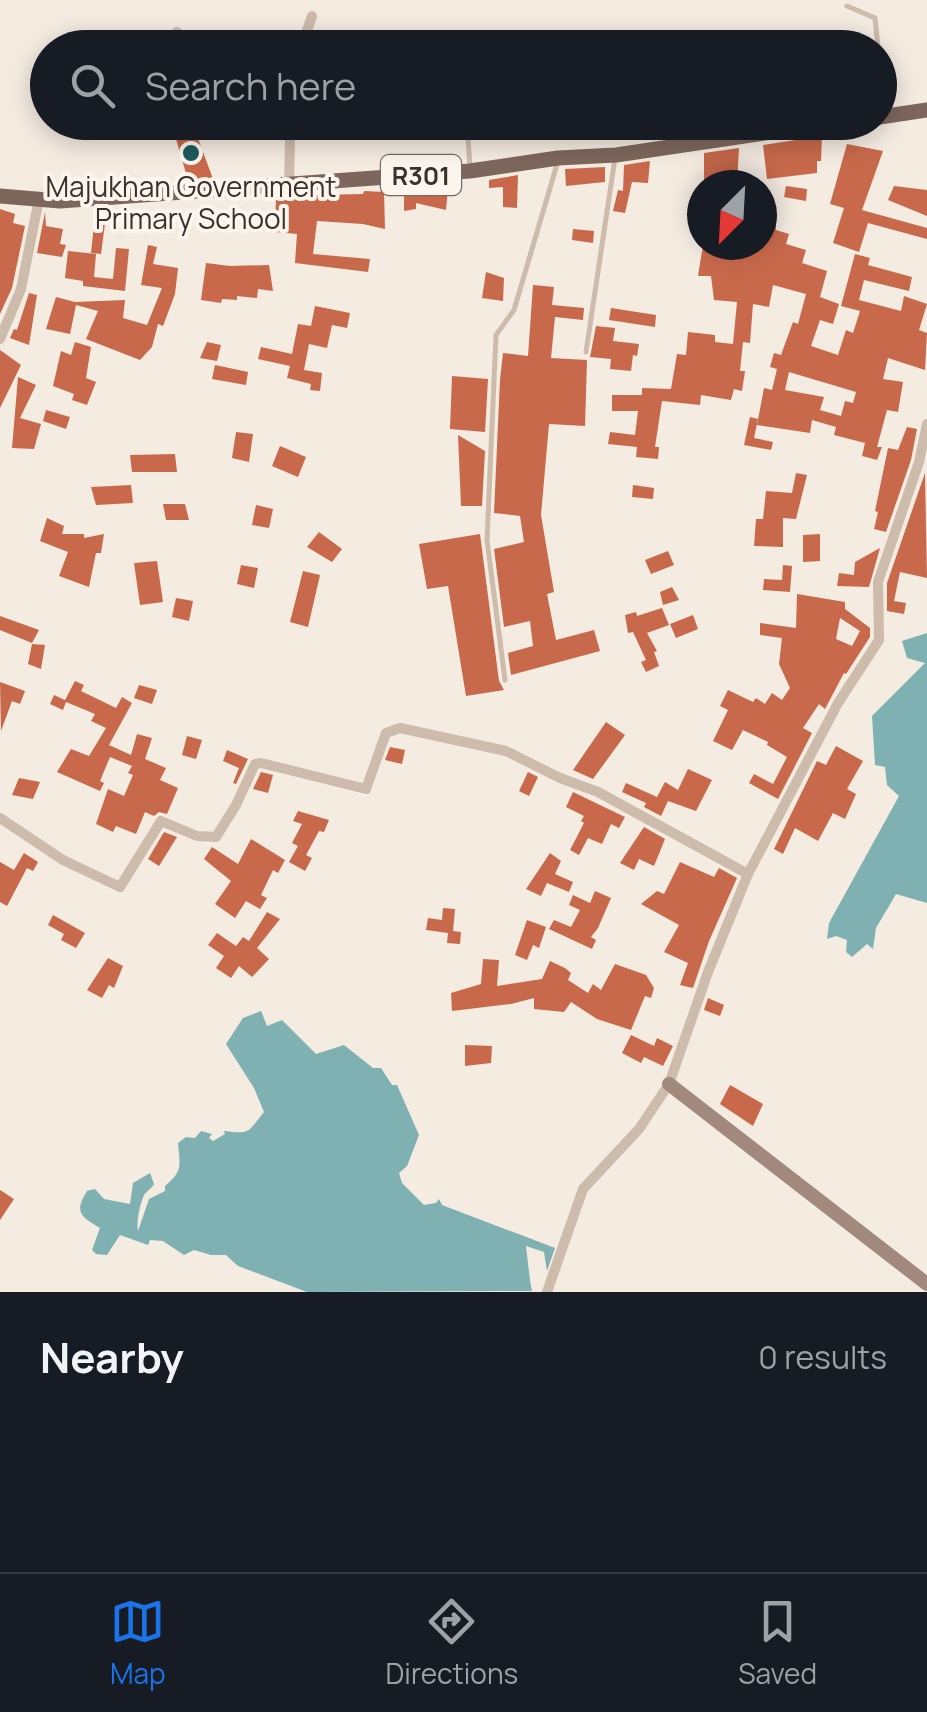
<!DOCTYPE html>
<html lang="en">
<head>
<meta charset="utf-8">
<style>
	body { margin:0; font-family:Manrope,sans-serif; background:#20242c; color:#f1f3f6 }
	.compass { position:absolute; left:687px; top:170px; width:90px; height:90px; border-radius:50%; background:#171b24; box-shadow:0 5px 25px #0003; rotate:204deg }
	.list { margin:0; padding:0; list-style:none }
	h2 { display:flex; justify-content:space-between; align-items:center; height:130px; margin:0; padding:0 40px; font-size:42px }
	h2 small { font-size:32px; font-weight:400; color:#9ea1a6 }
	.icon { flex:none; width:55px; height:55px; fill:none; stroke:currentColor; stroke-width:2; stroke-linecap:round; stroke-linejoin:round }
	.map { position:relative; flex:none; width:927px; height:1292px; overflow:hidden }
	.search { position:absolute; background:#171b24; box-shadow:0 5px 25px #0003; left:30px; right:30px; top:30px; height:110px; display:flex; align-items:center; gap:25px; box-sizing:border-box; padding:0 35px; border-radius:55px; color:#9ea1a6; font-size:38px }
	.sheet { height:280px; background:#171b24 }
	nav { display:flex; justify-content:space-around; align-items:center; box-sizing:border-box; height:140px; border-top:2px solid #363941; background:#171b24; font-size:28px; color:#9ea1a6 }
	nav a { display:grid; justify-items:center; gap:5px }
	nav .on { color:#1a73e8 }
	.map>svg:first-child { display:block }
</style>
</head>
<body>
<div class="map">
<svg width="927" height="1292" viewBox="0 0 927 1292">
	<rect width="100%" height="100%" fill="#f4ebe1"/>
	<g fill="#7fb0b2">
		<path d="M 927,633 L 927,903 L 896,894 L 876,928 L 873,949 L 867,944 L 852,957 L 846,952 L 847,940 L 836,936 L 827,939 L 829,923 L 899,796 L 887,785 L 885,767 L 875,765 L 872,716 L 925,663 L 907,658 L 902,641 Z"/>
		<path d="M 261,1011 L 267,1026 L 282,1020 L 316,1054 L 344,1045 L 373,1068 L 381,1068 L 392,1085 L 397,1085 L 419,1135 L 407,1166 L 399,1173 L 402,1183 L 424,1205 L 436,1203 L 439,1199 L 442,1205 L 555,1248 L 547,1271 L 544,1252 L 526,1246 C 528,1263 529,1276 532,1291 L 307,1292 L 238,1266 L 226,1255 L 211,1255 L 194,1250 L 184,1255 L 163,1241 L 150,1240 L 148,1245 L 120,1235 L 107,1255 L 96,1254 L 92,1250 L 100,1228 C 80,1216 74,1212 87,1191 L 95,1189 L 104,1199 L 130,1204 L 133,1183 L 150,1173 L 154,1184 C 152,1188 147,1191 144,1195 C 140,1204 136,1222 138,1231 L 149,1199 L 165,1191 L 165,1186 C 183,1171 180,1166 178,1143 L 186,1137 L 195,1138 L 201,1131 L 212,1134 L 209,1138 L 213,1141 L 225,1134 L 224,1131 C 251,1134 247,1133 264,1112 L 254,1088 L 226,1044 L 243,1018 Z"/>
	</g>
	<g fill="#c8694b" fill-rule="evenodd">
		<path d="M 171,122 L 192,122 L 213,179 L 188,180 Z"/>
		<path d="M 822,136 L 821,161 L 817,161 L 817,173 L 767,179 L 763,145 Z"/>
		<path d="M 847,144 L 883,151 L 862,210 L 927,228 L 927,239 L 868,223 L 859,252 L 833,243 L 844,208 L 830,204 Z"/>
		<path d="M 739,148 L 737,185 L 704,185 L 704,153 Z"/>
		<path d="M 650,161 L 648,183 L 632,182 L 625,213 L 613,211 L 618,190 L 623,191 L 624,165 Z"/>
		<path d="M 605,167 L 605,182 L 566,186 L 565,169 Z"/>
		<path d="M 518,175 L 517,208 L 503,207 L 503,187 L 489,188 L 489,180 Z"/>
		<path d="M 427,185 L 448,188 L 446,210 L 416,203 L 416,209 L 404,211 L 404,187 Z"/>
		<path d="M 786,186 L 807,189 L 806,201 L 784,197 Z"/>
		<path d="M 894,186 L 927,190 L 927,216 L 888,200 Z"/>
		<path d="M 364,191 L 384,192 L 385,229 L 363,224 L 317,221 L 313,254 L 370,259 L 368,272 L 295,263 L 297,234 L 275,232 L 276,196 L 363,194 Z"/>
		<path d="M 762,207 L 775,207 L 776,230 L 789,234 L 786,244 L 806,250 L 802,263 L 827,271 L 820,297 L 839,304 L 833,324 L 820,320 L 811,346 L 838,355 L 846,330 L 853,333 L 860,311 L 841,306 L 855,254 L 870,258 L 868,265 L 912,277 L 909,291 L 864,280 L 859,300 L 901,311 L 904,296 L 927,304 L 919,330 L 927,333 L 925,370 L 888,358 L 883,379 L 903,382 L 898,412 L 887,410 L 877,447 L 882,447 L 877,460 L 862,456 L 865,443 L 834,435 L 836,427 L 812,420 L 810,433 L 757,425 L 764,388 L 772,390 L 777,369 L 770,367 L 774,353 L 781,355 L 793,322 L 798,324 L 806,294 L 773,285 L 769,307 L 753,304 L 750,343 L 743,342 L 740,371 L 745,371 L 742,391 L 734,389 L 731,400 L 701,395 L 700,405 L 662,401 L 655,447 L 659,447 L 658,459 L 636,457 L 637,447 L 608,444 L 610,432 L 635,435 L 638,411 L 612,411 L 612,395 L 642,395 L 642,388 L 671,389 L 677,354 L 686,355 L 688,332 L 715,335 L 715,342 L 733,344 L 737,302 L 714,300 L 711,276 L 698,276 L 703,245 L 762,245 ZM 789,372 L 856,392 L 853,403 L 845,401 L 841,416 L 820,410 L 824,397 L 785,390 Z"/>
		<path d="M 0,209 L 15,214 L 13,223 L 25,226 L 12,288 L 0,314 Z"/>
		<path d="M 45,212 L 46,226 L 63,229 L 60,244 L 66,245 L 62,257 L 37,253 Z"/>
		<path d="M 95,216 L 106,216 L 101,254 L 91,253 Z"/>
		<path d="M 573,229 L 594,231 L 593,243 L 572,240 Z"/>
		<path d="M 148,245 L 157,247 L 153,264 L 178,268 L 175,294 L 163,326 L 158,324 L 152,347 L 140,360 L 86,339 L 98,311 L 76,305 L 70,334 L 46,329 L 56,297 L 75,302 L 125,300 L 123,318 L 147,325 L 162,288 L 141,285 Z"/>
		<path d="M 116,248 L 129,249 L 125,291 L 83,286 L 83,281 L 65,278 L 68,251 L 96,254 L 94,277 L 113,279 Z"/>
		<path d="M 206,263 L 230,266 L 269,265 L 273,291 L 258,289 L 257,298 L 237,296 L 237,300 L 222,299 L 221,303 L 201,300 Z"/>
		<path d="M 486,272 L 504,278 L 503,301 L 482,298 Z"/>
		<path d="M 533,285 L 554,287 L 552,305 L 584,308 L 583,320 L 555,317 L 551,358 L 587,360 L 585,426 L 549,424 L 541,515 L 554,592 L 547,594 L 556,640 L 594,630 L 600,651 L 511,675 L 508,653 L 533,646 L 530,621 L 504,627 L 494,549 L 524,542 L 520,516 L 494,513 L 500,380 L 503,353 L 528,356 Z"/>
		<path d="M 29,293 L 37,295 L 29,345 L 10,338 L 14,329 L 17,330 Z"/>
		<path d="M 315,306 L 350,313 L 347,328 L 332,325 L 327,348 L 309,344 L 304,370 L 322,373 L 320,391 L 310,390 L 311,384 L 287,378 L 290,366 L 258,359 L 261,347 L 292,354 L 298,324 L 311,326 Z"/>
		<path d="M 611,308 L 656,315 L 655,327 L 609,320 Z"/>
		<path d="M 596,326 L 615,328 L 613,341 L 639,344 L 637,356 L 633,355 L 631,371 L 610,369 L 611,359 L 590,357 Z"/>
		<path d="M 75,342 L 91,347 L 86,378 L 96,382 L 87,405 L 72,400 L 74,394 L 53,386 L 61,351 L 71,355 Z"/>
		<path d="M 207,342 L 221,345 L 217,361 L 200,358 Z"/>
		<path d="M 0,350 L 21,365 L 0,408 Z"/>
		<path d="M 215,365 L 248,372 L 246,385 L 212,379 Z"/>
		<path d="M 452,376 L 488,379 L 485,432 L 450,429 Z"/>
		<path d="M 18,377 L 36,385 L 20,418 L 41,424 L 34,449 L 12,448 Z"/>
		<path d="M 46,410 L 70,417 L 66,429 L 43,421 Z"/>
		<path d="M 750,417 L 758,419 L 754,438 L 773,442 L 771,450 L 744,445 Z"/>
		<path d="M 907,427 L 917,429 L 911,460 L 886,532 L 874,529 L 878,512 L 875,511 L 888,448 L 898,450 Z"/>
		<path d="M 236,432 L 253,434 L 249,462 L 232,458 Z"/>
		<path d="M 458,435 L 485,451 L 482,506 L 461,506 Z"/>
		<path d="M 280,446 L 306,457 L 298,477 L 272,466 Z"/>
		<path d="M 175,454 L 177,472 L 132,472 L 130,455 Z"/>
		<path d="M 796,473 L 807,475 L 796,519 L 783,518 L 783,547 L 754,546 L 756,519 L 763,519 L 766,491 L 792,493 Z"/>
		<path d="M 925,473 L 927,578 L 900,572 L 894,601 L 906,603 L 904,614 L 887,611 L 887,583 Z"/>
		<path d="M 131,485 L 133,503 L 96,505 L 91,487 Z"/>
		<path d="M 633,485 L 654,488 L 653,499 L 632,497 Z"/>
		<path d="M 163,504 L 185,504 L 189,520 L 166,520 Z"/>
		<path d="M 256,505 L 273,509 L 269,528 L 252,525 Z"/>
		<path d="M 47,518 L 64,526 L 62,534 L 84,534 L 84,538 L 104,534 L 101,553 L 96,553 L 89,587 L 59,576 L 68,552 L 40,541 Z"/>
		<path d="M 319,532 L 342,549 L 332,562 L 307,547 Z"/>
		<path d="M 480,534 L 499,681 L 504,690 L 466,696 L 448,586 L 427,589 L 419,544 Z"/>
		<path d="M 820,534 L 820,561 L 803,562 L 803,535 Z"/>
		<path d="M 880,548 L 869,587 L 837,586 L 839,573 L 854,575 L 855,562 Z"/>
		<path d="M 668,551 L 674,565 L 651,574 L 645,560 Z"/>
		<path d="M 157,561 L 163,602 L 140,605 L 134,563 Z"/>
		<path d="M 241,565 L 258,568 L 254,588 L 237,584 Z"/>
		<path d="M 783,565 L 792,566 L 790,592 L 763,590 L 764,579 L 782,580 Z"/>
		<path d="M 303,571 L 320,575 L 308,627 L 290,622 Z"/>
		<path d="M 672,587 L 679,600 L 663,605 L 660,592 Z"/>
		<path d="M 797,594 L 845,602 L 845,609 L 870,628 L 870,637 L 846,674 L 844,673 L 825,709 L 819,704 L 803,728 L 812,733 L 778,799 L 749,783 L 754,774 L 773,784 L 787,757 L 767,745 L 768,742 L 743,730 L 732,750 L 713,741 L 728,710 L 720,706 L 728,690 L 753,702 L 756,698 L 765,704 L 772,693 L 782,700 L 790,688 L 779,664 L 782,638 L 760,635 L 760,623 L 796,628 ZM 840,618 L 860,631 L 852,646 L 836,639 Z"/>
		<path d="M 176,598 L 193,601 L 189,621 L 172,617 Z"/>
		<path d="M 662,608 L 669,625 L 647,633 L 657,651 L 654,652 L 659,666 L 646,672 L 641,662 L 646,660 L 633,632 L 628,633 L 625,615 L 636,612 L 637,616 Z"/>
		<path d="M 693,615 L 698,629 L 676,638 L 670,624 Z"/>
		<path d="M 0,616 L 39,630 L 32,643 L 0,630 Z"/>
		<path d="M 32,644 L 45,645 L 41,669 L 28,664 Z"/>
		<path d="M 75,681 L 84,685 L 81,691 L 116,708 L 122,697 L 132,703 L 109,745 L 131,755 L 137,734 L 152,738 L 145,759 L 166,768 L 160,780 L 178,788 L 167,814 L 159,812 L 154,816 L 145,812 L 136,834 L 116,826 L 113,832 L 96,824 L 108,789 L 124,796 L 133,775 L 128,773 L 132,766 L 110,757 L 100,781 L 104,783 L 100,791 L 57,772 L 71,749 L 89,756 L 106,728 L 91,721 L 95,714 L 66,702 L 63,710 L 50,704 L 54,695 L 65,700 Z"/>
		<path d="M 0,682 L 25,691 L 20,704 L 12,701 L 1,731 Z"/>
		<path d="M 139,685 L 157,690 L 152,704 L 134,698 Z"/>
		<path d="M 606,722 L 625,735 L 593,779 L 573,770 Z"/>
		<path d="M 187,736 L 202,740 L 196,759 L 182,755 Z"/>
		<path d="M 836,746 L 863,761 L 847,789 L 856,794 L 845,819 L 833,813 L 818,841 L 795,828 L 783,854 L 774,849 L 817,761 L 826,765 Z"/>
		<path d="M 390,747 L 405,750 L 402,764 L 385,760 Z"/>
		<path d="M 227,750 L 248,759 L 236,784 L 233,783 L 239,768 L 223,761 Z"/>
		<path d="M 688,769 L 712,780 L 696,811 L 668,801 L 661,816 L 644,807 L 646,803 L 622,792 L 626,783 L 657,797 L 665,782 L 678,790 Z"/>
		<path d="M 261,772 L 273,775 L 268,793 L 253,789 Z"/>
		<path d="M 528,772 L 538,777 L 529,796 L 519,791 Z"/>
		<path d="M 19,778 L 40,782 L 33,799 L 12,795 Z"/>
		<path d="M 573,792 L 625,817 L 619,828 L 611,824 L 602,844 L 588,838 L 579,855 L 570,850 L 584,823 L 581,821 L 584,816 L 566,807 Z"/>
		<path d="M 298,811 L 329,820 L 324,832 L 319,831 L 306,855 L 312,858 L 305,871 L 289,862 L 298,846 L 292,843 L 302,824 L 293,821 Z"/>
		<path d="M 644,827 L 665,839 L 654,866 L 639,859 L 634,870 L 620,863 Z"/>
		<path d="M 164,832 L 177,837 L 159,866 L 148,859 Z"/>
		<path d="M 251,839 L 285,860 L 278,873 L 273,870 L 261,895 L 267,898 L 260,909 L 246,901 L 235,918 L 215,904 L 231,881 L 204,859 L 212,847 L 238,864 Z"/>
		<path d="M 24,853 L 38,862 L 33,871 L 27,868 L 7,906 L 0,902 L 0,862 L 14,870 Z"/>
		<path d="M 550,853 L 561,861 L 555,874 L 573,882 L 569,892 L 547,883 L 541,896 L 526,889 Z"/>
		<path d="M 680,862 L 714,877 L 719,868 L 737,878 L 709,941 L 693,988 L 680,985 L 688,963 L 664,952 L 679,925 L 641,904 L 657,891 L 664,894 Z"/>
		<path d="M 595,891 L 611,898 L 598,928 L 591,937 L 596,940 L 592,949 L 549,929 L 554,920 L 571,927 L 580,910 L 569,905 L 573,895 L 590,903 Z"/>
		<path d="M 443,908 L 455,909 L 453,931 L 461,932 L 460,944 L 447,943 L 448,933 L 426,930 L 428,918 L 442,920 Z"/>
		<path d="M 267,912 L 280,919 L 257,948 L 269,959 L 252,977 L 239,966 L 231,978 L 216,968 L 224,956 L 208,945 L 217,933 L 236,946 L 243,937 L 249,941 Z"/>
		<path d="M 53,915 L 85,933 L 76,948 L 61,940 L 64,934 L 48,925 Z"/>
		<path d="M 527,920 L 546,927 L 539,948 L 533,945 L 527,960 L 515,955 Z"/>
		<path d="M 108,958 L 123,966 L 114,988 L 109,985 L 102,998 L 87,990 Z"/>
		<path d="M 483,959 L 499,960 L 497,986 L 542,979 L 550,961 L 565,968 L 571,973 L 568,980 L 588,993 L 593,984 L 601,990 L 615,964 L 646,975 L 654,988 L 651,998 L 645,996 L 631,1030 L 597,1019 L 571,1002 L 564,1012 L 534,1009 L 534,998 L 511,1004 L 452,1011 L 451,993 L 481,984 Z"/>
		<path d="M 708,998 L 724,1005 L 720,1016 L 704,1010 Z"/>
		<path d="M 631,1035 L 654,1046 L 657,1038 L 673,1046 L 663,1066 L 644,1057 L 641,1063 L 622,1053 Z"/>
		<path d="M 465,1045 L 492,1046 L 491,1063 L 465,1066 Z"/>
		<path d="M 730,1085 L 763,1104 L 753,1126 L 720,1104 Z"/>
		<path d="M 0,1190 L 14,1199 L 0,1220 Z"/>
	</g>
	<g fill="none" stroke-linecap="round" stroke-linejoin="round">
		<g stroke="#cdbbac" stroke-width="5">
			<path d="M 847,6 L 875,18 L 878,48"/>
			<path d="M 475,48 L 476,40"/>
			<path d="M 880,79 L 886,113"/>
			<path d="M 467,122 L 470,168"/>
			<path d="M 586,352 L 615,158"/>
			<path d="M 505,680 L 487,540 L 496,335 L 514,310 L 558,161"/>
		</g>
		<g stroke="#cdbbac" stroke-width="10">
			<path d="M 177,32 L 196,48"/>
			<path d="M 301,48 L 312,16"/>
			<path d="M 287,122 L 290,138 L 289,186"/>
			<path d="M 0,339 L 21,289 L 39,199"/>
			<path d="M 0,818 L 63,860 L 120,887 L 161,821 L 197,836 L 216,837 L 236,805 L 255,764 L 261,763 L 366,789 L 386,733 L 400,728 L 506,751 L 560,778 L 598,792 L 748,874"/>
			<path d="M 547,1292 L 583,1189 L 639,1129 L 669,1084 L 708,972 L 748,874 L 838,703 L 879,640 L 878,582 L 919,462 L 927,424"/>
		</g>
		<path stroke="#a18a7d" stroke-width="14" d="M 669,1084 L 927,1284"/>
		<g stroke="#7d675c" stroke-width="15">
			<path d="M 880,117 L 927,110"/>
			<path d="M 0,196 L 60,201 L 470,171 L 558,158 L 616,155 L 839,122"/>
		</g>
	</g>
	<circle fill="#1f5a5e" stroke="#fbf5ee" stroke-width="4" cx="191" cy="153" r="10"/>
	<g text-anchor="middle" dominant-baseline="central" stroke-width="8" stroke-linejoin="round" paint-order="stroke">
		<rect fill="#fbf5ee" stroke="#756b66" stroke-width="2.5" x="381" y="155" width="80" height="40" rx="8"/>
		<g font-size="25" font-weight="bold" fill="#3b302b">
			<text x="421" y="175">R301</text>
		</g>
		<g font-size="28" fill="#3b302b" stroke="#fbf5ee">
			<text x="191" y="186">Majukhan Government<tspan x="191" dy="32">Primary School</tspan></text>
		</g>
	</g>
</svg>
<svg class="compass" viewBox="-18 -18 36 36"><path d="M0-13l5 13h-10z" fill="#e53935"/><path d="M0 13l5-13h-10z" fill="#9ea1a6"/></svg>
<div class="search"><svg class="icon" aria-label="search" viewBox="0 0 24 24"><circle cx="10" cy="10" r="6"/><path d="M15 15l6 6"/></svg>Search here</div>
</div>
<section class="sheet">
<h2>Nearby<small>0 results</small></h2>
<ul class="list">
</ul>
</section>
<nav>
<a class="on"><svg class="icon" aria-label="map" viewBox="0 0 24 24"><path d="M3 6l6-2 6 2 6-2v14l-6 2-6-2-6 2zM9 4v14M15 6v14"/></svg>Map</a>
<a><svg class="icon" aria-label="directions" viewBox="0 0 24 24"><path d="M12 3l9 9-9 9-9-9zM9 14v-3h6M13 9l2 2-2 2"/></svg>Directions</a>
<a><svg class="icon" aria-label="saved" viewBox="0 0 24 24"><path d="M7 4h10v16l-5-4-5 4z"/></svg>Saved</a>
</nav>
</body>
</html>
